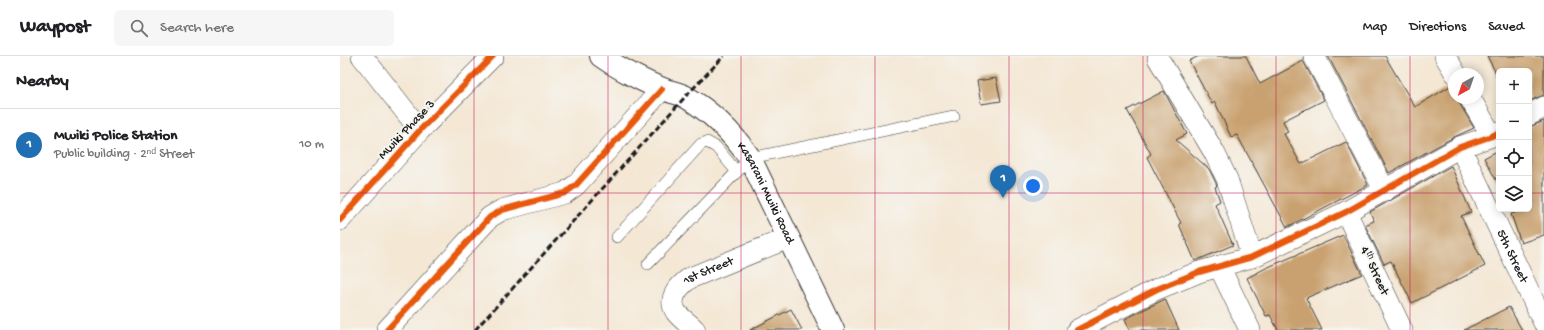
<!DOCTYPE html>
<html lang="en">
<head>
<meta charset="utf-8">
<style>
	body { margin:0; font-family:"Gochi Hand",sans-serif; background:#f6f6f6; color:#202124 }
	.controls { position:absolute; right:12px; top:12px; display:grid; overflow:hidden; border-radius:6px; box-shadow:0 2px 10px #0003 }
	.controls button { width:36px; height:36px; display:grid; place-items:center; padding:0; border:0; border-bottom:1px solid #e0e0e0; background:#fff; color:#202124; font:20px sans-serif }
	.compass { position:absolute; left:1108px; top:12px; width:36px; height:36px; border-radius:50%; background:#fff; box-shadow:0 2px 10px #0003; rotate:220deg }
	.you { position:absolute; left:693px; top:130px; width:14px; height:14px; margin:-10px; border:3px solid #fff; border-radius:50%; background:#1a73e8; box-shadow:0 0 0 6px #1a73e833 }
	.badge { display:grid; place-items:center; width:26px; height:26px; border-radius:50%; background:#1f6fb2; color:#fff; font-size:13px; font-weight:700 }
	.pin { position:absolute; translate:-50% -33px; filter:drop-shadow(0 1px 2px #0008) }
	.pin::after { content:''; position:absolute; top:21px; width:14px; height:12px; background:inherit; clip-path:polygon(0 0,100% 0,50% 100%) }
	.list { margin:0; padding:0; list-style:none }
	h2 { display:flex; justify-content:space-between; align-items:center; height:52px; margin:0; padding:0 16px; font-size:17px }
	h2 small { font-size:13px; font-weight:400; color:#757577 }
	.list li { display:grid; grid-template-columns:26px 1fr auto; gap:12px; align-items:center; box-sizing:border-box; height:72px; padding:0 16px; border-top:1px solid #e0e0e0 }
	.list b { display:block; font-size:15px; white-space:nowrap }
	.list p { margin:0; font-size:13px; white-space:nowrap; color:#757577 }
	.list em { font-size:13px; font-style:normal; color:#757577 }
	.icon { flex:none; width:22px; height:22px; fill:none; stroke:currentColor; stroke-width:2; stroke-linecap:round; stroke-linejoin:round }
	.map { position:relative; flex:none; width:1204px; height:274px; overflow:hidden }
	header { display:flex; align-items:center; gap:24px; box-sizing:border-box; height:56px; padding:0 20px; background:#fff; border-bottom:1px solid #e0e0e0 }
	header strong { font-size:19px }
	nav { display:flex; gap:22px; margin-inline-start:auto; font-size:14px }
	.search { width:280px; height:36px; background:#f6f6f6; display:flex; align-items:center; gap:10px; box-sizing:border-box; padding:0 14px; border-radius:6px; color:#757577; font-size:15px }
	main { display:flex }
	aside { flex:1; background:#fff }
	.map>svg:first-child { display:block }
</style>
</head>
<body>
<header>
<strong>Waypost</strong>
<div class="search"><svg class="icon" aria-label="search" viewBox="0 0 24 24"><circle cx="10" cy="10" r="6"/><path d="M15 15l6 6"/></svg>Search here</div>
<nav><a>Map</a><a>Directions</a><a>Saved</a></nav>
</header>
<main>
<aside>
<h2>Nearby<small></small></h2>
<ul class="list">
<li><span class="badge">1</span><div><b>Mwiki Police Station</b><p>Public building · 2ⁿᵈ Street</p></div><em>10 m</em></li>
</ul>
</aside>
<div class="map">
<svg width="1204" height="274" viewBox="0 0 1204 274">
	<rect width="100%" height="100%" fill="#f6f6f2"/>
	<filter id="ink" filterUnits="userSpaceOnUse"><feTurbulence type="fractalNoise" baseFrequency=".025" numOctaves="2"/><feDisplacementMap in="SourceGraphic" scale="8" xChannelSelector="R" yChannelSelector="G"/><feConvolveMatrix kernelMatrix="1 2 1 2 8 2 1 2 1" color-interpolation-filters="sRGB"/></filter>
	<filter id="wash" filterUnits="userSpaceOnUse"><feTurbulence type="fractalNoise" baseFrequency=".012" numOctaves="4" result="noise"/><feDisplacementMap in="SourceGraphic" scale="16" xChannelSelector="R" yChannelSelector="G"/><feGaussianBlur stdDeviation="0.9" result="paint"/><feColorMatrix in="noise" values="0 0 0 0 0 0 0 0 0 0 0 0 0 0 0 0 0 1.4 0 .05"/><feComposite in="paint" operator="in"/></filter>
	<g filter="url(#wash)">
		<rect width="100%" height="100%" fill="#f4e7d4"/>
		<g id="blocks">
			<g fill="#c9a170">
				<path d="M 859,0 L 906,0 L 920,28 L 963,5 L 984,44 L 943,65 L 948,76 L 944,78 L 961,108 L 1006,86 L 1028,129 L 947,171 L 897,79 L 891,81 L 875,46 L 872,48 L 849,5 Z"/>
				<path d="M 988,0 L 1045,0 L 1075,51 L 1112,29 L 1114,33 L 1114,42 L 1118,42 L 1120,48 L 1134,72 L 1114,81 L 1049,117 Z"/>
				<path d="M 1147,0 L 1204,0 L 1204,39 L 1189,45 L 1189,15 L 1159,15 L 1159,25 L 1156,20 L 1157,19 Z"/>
				<path d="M 656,22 L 661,45 L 641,48 L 637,25 Z"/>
				<path d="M 824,35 L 847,78 L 836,84 L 869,113 L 876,127 L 877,130 L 875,131 L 880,145 L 875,148 L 893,189 L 855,205 L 839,168 L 841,167 L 807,101 L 811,98 L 787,54 Z"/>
				<path d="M 1204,65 L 1204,179 L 1181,187 L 1171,158 L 1175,157 L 1172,153 L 1189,153 L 1189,71 Z"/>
				<path d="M 1159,94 L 1159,129 L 1144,102 Z"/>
				<path d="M 1111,110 L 1131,156 L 1121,160 L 1145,210 L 1072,247 L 1051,205 L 1044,208 L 1025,169 L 1034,165 L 1030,156 Z"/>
				<path d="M 1003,179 L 1022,218 L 966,242 L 982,274 L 938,274 L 930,259 L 926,260 L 907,222 L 926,212 Z"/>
				<path d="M 825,243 L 839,274 L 790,274 L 785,263 Z"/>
				<path d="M 1169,251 L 1182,274 L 1124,274 Z"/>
				<path d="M 451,253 L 462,274 L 410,274 Z"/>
			</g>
		</g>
	</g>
	<g filter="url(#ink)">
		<use href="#blocks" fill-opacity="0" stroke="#3c3a38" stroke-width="1"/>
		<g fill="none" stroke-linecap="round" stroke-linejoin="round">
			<defs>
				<g id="lane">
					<path d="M 277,181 L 361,88 L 367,86 L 376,91 L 397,116"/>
					<path d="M 308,208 L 410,102 L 614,60"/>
				</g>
				<g id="street">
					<path d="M 22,0 L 80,74"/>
					<path d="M 974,0 L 1045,135"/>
					<path d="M 1105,0 L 1116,18"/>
					<path d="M 818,2 L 874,96 L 887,123 L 912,201"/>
					<path d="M 1130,42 L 1152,80"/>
					<path d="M 1189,59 L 1204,51"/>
					<path id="s1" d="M 1120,91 L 1204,267"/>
					<path d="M 1006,156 L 1062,274"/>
					<path d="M 0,164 L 80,74 L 153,0"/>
					<path d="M 879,210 L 910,274"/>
					<path d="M 47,274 L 150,161 L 162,154 L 225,137 L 236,129 L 322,33"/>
					<path id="s2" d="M 355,274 C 350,268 341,263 336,256 C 327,242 339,230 350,222 L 448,182"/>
					<path d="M 737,274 L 817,233 L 859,216 L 912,201 L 1006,156 L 1120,91 L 1152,80 L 1159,76"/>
				</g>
				<g id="secondary">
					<path id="s3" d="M 261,0 C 278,12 304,26 323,33 C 330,36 339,37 346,41 C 372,56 393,78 410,102 L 493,274"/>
				</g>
			</defs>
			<use href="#lane" stroke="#3c3a38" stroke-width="12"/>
			<use href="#street" stroke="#3c3a38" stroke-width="22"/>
			<use href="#secondary" stroke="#3c3a38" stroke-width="24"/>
			<use href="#lane" stroke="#fff" stroke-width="11"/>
			<use href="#street" stroke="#fff" stroke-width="21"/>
			<use href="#secondary" stroke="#fff" stroke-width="22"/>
			<path stroke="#1c1c1c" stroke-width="3" stroke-dasharray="6 3" stroke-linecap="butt" d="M 135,274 L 345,41 L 384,0"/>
			<defs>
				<g id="cycleway">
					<path d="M 0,164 L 80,74 L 153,0"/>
					<path d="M 47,274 L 150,161 L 162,154 L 225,137 L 236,129 L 322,33"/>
					<path d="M 737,274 L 817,233 L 859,216 L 912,201 L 1006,156 L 1120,91 L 1152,80 L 1159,76"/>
				</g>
			</defs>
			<use href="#cycleway" stroke="#f6f6f2" stroke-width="8"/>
			<use href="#cycleway" stroke="#e8590c" stroke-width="6"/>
		</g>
	</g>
	<path fill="none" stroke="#c2185b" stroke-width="1" stroke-opacity="0.55" d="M 134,0 L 134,274M 268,0 L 268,274M 401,0 L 401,274M 535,0 L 535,274M 669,0 L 669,274M 803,0 L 803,274M 936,0 L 936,274M 1070,0 L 1070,274M 0,137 L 1159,137M 1189,137 L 1204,137"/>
	<g text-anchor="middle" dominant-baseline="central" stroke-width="3.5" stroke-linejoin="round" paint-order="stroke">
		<g font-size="13" fill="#1c1c1c" stroke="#f6f6f2">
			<text transform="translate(67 74) rotate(-47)">Mwiki Phase 3</text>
			<text stroke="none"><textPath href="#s3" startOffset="222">Kasarani Mwiki Road</textPath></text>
			<text stroke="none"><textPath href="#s1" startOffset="121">5th Street</textPath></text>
			<text transform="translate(1034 215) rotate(65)">4ᵗʰ Street</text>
			<text stroke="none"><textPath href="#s2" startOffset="87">1st Street</textPath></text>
		</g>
	</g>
</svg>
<div class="controls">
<button>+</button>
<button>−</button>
<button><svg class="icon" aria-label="locate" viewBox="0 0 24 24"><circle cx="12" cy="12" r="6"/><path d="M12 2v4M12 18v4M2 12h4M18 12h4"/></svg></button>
<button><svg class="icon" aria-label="layers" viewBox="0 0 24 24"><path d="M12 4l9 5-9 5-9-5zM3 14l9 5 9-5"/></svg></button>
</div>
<svg class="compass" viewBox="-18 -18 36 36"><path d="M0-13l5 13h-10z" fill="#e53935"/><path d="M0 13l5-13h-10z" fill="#757577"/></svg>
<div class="you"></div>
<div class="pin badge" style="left:663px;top:142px">1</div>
</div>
</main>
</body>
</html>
